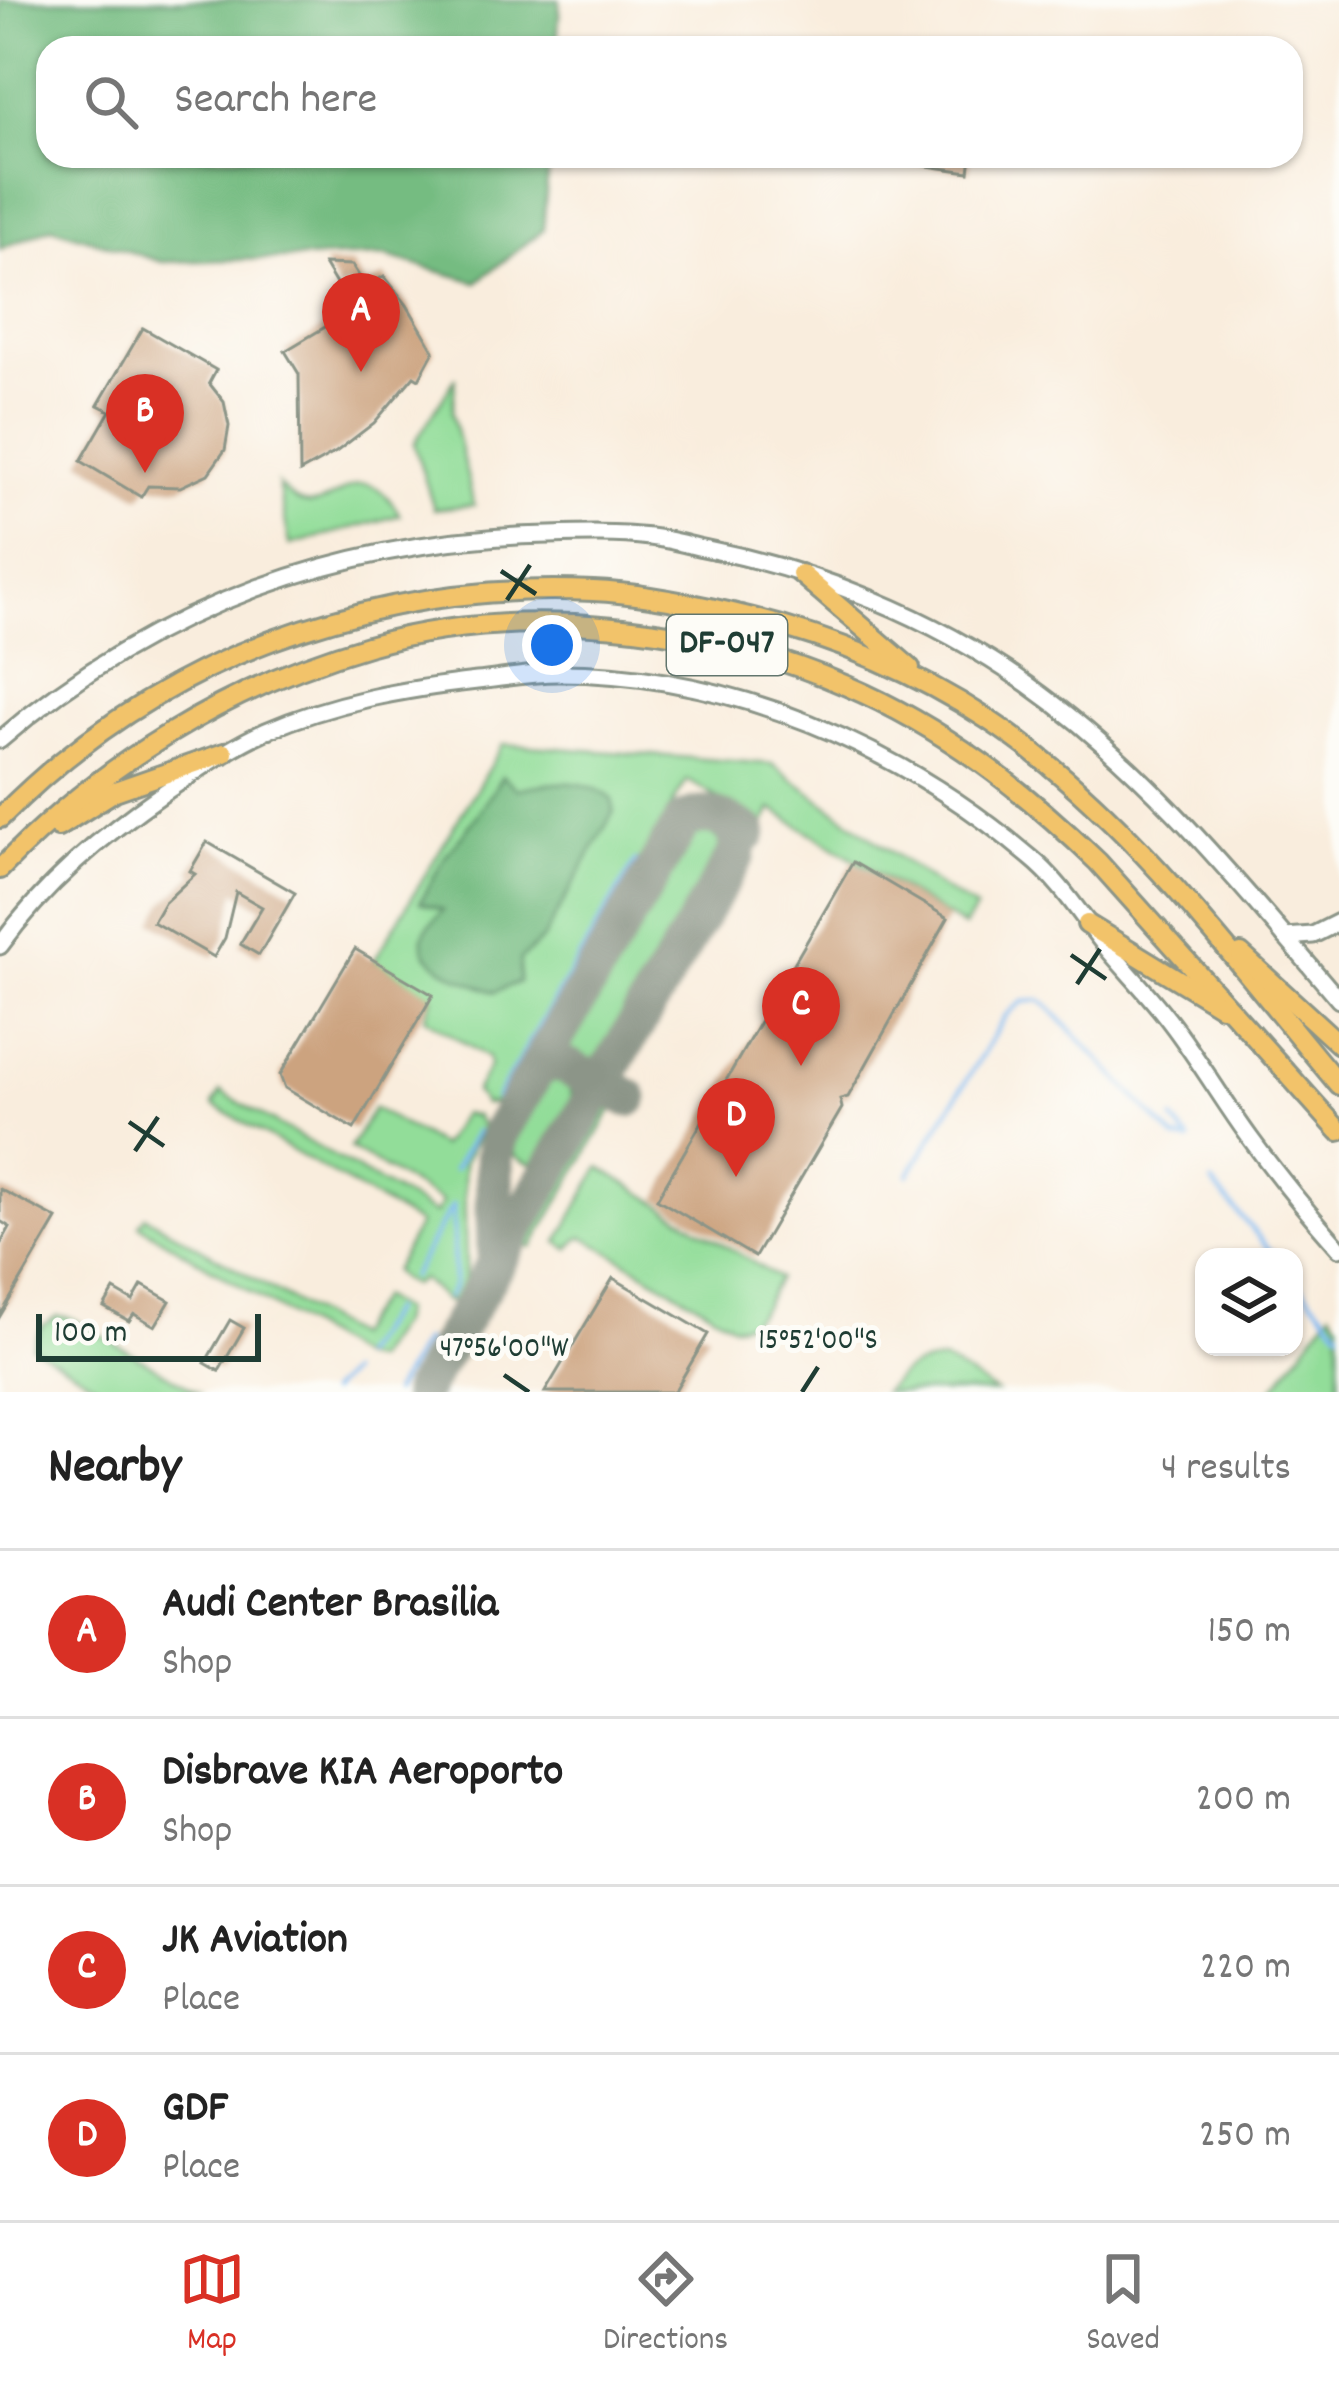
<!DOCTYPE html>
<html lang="en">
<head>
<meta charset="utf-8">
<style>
	body { margin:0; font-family:Dekko,sans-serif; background:#f2f2f2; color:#222 }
	.controls { position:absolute; right:36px; bottom:36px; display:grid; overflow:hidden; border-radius:24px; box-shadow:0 3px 9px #0004 }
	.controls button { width:108px; height:108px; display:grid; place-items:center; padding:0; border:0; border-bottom:3px solid #e0e0e0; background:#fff; color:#222; font:60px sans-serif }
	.scale { position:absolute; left:36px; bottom:30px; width:225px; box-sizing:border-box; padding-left:12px; border:6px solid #1f3d34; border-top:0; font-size:33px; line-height:42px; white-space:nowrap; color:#1f3d34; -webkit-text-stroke:9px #fdfcf7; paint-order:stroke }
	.you { position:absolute; left:552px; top:645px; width:42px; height:42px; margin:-30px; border:9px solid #fff; border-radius:50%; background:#1a73e8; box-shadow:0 0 0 18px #1a73e833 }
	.badge { display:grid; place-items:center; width:78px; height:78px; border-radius:50%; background:#d93025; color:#fff; font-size:39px; font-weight:700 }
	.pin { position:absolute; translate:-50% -99px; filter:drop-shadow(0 3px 6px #0008) }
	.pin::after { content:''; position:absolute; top:63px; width:42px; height:36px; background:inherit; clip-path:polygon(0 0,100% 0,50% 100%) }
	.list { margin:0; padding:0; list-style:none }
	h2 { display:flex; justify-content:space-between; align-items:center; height:156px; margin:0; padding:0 48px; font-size:51px }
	h2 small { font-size:39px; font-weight:400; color:#767676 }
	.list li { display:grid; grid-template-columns:78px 1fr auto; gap:36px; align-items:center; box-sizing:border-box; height:168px; padding:0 48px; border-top:3px solid #e0e0e0 }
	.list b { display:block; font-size:45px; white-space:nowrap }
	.list p { margin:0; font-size:39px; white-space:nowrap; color:#767676 }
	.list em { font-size:39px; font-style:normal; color:#767676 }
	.icon { flex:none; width:66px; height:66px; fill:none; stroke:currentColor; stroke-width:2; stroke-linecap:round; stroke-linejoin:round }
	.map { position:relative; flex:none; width:1339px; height:1392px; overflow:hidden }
	.search { position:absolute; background:#fff; box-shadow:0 3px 9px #0004; left:36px; right:36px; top:36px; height:132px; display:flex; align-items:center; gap:30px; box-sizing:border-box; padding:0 42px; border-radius:36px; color:#767676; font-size:45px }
	.sheet { height:828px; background:#fff }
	nav { display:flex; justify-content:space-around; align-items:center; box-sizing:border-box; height:168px; border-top:3px solid #e0e0e0; background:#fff; font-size:33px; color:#767676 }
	nav a { display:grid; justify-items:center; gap:6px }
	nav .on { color:#d93025 }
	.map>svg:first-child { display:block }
</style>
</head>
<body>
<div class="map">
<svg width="1339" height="1392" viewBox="0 0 1339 1392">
	<rect width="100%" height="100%" fill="#fdfcf7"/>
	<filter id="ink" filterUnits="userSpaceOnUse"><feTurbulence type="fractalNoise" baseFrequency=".00833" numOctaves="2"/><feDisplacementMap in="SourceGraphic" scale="24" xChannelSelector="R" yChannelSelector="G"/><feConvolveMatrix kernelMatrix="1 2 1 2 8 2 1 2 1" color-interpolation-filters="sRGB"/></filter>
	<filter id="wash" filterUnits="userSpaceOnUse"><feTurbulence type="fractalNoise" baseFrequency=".004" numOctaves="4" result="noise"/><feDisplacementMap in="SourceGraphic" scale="48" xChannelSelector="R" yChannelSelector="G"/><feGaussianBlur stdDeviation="2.7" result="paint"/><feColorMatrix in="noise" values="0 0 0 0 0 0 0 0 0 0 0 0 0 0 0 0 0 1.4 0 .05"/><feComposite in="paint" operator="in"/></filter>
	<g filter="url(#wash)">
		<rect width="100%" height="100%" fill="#f9eddd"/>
		<g fill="#92dd99" stroke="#588d66" stroke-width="3">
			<path d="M 456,377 L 452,413 L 474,505 L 434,509 L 414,444 Z"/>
			<path d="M 278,484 C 284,490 292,500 300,502 C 338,516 359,446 400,515 L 290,545 Z"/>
			<path d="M 503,744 L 772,764 L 939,887 L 976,909 L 964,927 L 772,809 L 764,825 L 687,780 L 497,1103 L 484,1104 L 475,1092 L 489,1067 L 488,1058 L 425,1018 L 433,997 L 374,961 Z"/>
			<path d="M 698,830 L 707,831 L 719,840 L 721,850 L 717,861 L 604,1054 L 594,1060 L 577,1060 C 563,1048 568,1032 574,1016 L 687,835 Z"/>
			<path d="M 551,1079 L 563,1080 L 570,1086 L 574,1108 L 547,1154 L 534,1164 C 519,1161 511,1155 508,1139 C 516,1117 530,1091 551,1079 Z"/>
			<path d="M 221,1092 L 435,1214 L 442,1202 L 350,1148 L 374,1108 L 441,1146 L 462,1114 L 476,1116 L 482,1127 L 464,1163 L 466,1266 L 463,1289 L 455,1301 L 445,1301 L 422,1279 L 412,1285 L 400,1279 L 393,1271 L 419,1224 L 213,1105 Z"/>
			<path d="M 603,1103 L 609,1103 L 613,1108 L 532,1248 L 527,1246 L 528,1231 Z"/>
			<path d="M 600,1167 L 778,1278 C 766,1299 760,1325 733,1325 L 585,1237 L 580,1238 L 569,1249 L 558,1242 Z"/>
			<path d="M 145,1216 L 353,1336 L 380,1297 L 402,1311 L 399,1323 L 373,1361 L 361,1359 L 139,1225 Z"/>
			<path d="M 1331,1311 L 1339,1321 L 1339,1392 L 1271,1392 Z"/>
			<path d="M 57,1316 L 71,1318 L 198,1392 L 110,1392 L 32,1346 L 42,1326 Z"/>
			<path d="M 945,1361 L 996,1392 L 883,1392 C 906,1368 912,1363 945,1361 Z"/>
		</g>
		<g fill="#75bc81" stroke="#4a7c5a" stroke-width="3">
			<path d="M 0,0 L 560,0 L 557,48 L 48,48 L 48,156 L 549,156 L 543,230 L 477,282 L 384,256 L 162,262 L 52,227 L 0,249 Z"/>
			<path d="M 502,776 L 517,789 C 552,782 583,776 612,799 L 614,811 L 543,939 L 520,960 L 519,982 L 495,992 C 474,984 413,965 424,933 C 427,926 438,917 443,910 L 420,902 L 446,855 L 478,815 Z"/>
		</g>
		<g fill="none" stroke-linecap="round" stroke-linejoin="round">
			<g stroke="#7eb9f0" stroke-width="4.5">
				<path d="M 496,1099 L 636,861"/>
				<path d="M 454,1169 L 476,1132"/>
				<path d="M 909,1175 L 1006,1015 L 1022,1002 L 1040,1000 L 1050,1008 L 1175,1139 L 1190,1141 L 1173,1120"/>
				<path d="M 1212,1183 L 1276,1257"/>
				<path d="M 411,1277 L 453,1205 L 454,1285 L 448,1297"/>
				<path d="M 1294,1278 L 1339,1330"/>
				<path d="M 359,1356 L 391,1310"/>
				<path d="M 329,1392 L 348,1373"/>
				<path d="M 393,1392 L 424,1340"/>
			</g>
			<g stroke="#8c9588" stroke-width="39">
				<path d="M 538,1066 C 555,1056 574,1071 590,1079 L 607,1073 L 611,1088 L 629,1098"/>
				<path d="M 496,1264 L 494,1156 L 499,1133 L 683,822 C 708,808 726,820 748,833"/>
				<path d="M 420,1392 L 737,853 L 738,836 L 730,823"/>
			</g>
		</g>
		<g id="blocks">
			<g fill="#cca37f">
				<path d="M 907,156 L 971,156 L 969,172 L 906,163 Z"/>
				<path d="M 324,264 L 352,265 L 366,287 L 384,276 L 407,305 L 434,351 L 419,379 L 414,376 L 374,423 L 336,452 L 300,472 L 299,374 L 285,351 L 362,305 L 349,284 L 339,289 Z"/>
				<path d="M 143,328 L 216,370 L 209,383 L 224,402 L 229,426 L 225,450 L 208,474 L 180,487 L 148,486 L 141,497 L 81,461 L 110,411 L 98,405 Z"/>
				<path d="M 207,842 L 295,893 L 259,955 L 240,944 L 262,907 L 236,892 L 225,938 L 214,957 L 153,922 L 164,903 L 195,874 L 190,871 Z"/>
				<path d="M 853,862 L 948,918 L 848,1097 L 840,1099 L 842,1108 L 755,1257 L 657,1199 Z"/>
				<path d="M 355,949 L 433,995 L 354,1129 L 285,1088 L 280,1075 Z"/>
				<path d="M 0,1189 L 57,1219 L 0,1316 L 0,1245 L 10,1227 L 0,1221 Z"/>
				<path d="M 613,1278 L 708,1334 L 674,1392 L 545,1392 Z"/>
				<path d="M 142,1285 L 170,1301 L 155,1326 L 134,1314 L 129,1321 L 104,1307 L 114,1290 L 133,1301 Z"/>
				<path d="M 230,1320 L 244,1328 L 219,1371 L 205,1363 Z"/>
			</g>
		</g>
	</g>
	<g filter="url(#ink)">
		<use href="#blocks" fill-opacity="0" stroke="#8c9588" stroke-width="3"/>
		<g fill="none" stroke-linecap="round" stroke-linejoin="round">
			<defs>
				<g id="tertiary">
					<path d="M 0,740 C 154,606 346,538 550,535 C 582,534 617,533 650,537 C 667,539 685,544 703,548 C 818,571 931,616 1027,684 C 1149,770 1243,888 1339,1000"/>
					<path d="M 1285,937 L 1313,935 L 1339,922"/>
					<path d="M 0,946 C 44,884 103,835 165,792 C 198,770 230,747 266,731 C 333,702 405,689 477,681 C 504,678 531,673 558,673 C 732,673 899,746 1030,857 C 1061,882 1081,916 1106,947 C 1127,972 1151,996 1171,1023 C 1200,1061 1224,1103 1253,1142 C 1280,1179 1309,1214 1339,1248"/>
				</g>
				<g id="primary">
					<path d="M 801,574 L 910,668"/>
					<path d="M 0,818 C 158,657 370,581 593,591 C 639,593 684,602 728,612 C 820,633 908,667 987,719 C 1126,810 1233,959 1339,1085"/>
					<path d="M 58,827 L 115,791 L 224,753"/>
					<path d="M 0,869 C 100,765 229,686 368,646 C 519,603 705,624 847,686 C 943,727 1024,790 1098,862 L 1339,1131"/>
					<path d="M 1087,924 L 1221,1006"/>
					<path d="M 1241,954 L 1339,1044"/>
				</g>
			</defs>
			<use href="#tertiary" stroke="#8c9588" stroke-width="21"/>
			<use href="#primary" stroke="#8c9588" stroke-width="24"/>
			<use href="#tertiary" stroke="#fff" stroke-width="15"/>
			<use href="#primary" stroke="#f2c36a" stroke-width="18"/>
		</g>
	</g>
	<path fill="none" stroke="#1f3d34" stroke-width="4.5" d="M 501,571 L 536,594M 507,600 L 530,565M 1071,955 L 1106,979M 1077,984 L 1100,949M 129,1122 L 164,1146M 135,1151 L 158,1117M 504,1375 L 529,1392M 802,1392 L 818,1367"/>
	<g text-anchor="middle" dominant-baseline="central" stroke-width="10" stroke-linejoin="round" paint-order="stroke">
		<rect fill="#fdfcf7" stroke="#62766e" stroke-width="3" x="667" y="615" width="120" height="60" rx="9"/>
		<g font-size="36" font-weight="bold" fill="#1f3d34">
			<text x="727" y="645">DF-047</text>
		</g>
	</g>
	<g font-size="30" text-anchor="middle" fill="#1f3d34" stroke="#fdfcf7" stroke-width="10" stroke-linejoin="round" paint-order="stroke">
		<text x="818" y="1348">15°52'00"S</text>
		<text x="504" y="1356">47°56'00"W</text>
	</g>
</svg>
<div class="controls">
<button><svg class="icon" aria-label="layers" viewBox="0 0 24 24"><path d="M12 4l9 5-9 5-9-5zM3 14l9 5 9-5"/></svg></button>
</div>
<div class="scale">100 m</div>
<div class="you"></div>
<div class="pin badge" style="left:361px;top:372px">A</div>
<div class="pin badge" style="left:145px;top:473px">B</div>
<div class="pin badge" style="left:801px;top:1066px">C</div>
<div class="pin badge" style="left:736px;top:1177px">D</div>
<div class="search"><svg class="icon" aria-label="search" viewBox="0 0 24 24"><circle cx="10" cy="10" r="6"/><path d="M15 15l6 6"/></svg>Search here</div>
</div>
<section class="sheet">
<h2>Nearby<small>4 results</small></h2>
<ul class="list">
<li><span class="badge">A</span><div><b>Audi Center Brasilia</b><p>Shop</p></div><em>150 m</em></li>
<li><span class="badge">B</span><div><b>Disbrave KIA Aeroporto</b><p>Shop</p></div><em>200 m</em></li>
<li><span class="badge">C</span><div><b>JK Aviation</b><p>Place</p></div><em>220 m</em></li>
<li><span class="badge">D</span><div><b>GDF</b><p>Place</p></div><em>250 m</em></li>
</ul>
</section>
<nav>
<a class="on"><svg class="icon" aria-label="map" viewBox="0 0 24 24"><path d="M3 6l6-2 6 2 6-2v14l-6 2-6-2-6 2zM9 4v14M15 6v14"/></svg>Map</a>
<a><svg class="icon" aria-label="directions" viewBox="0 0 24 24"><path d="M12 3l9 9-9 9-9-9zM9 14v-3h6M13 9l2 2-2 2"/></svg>Directions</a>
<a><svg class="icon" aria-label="saved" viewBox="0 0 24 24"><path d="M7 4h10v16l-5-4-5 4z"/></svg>Saved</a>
</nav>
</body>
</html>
